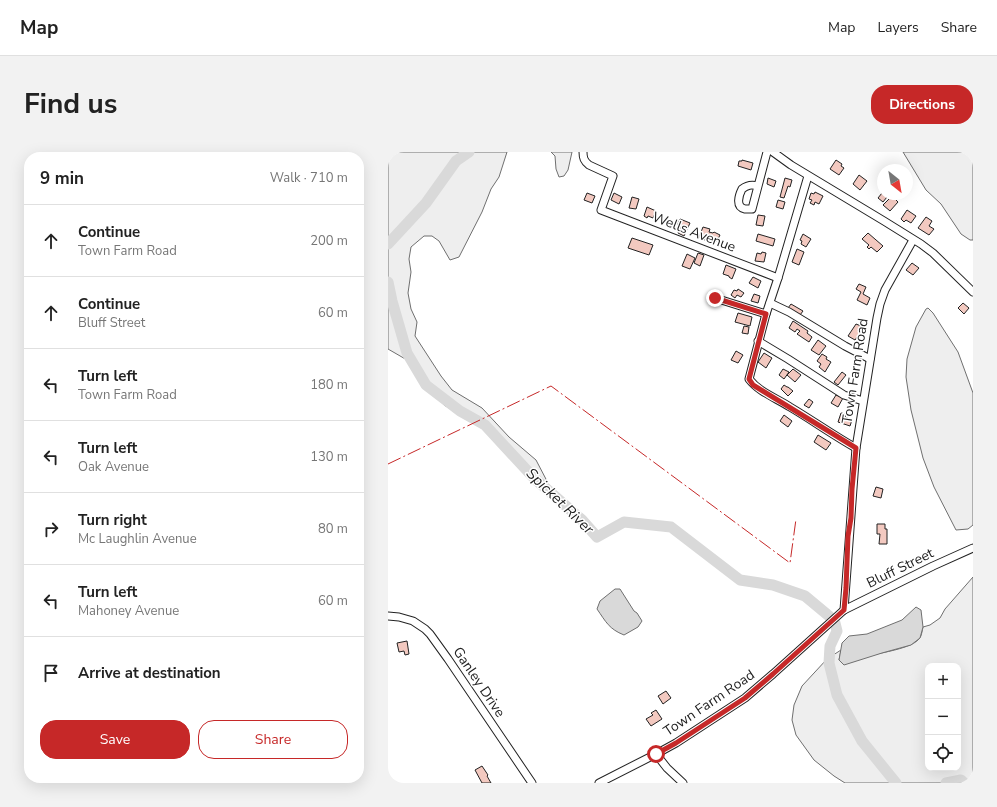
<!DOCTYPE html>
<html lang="en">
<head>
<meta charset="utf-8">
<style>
	body { margin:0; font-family:"Nunito Sans",sans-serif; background:#f2f2f2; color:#222 }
	.controls { position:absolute; right:12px; bottom:12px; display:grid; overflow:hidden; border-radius:8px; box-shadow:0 4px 16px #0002 }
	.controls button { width:36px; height:36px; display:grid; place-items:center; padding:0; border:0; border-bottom:1px solid #e0e0e0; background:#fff; color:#222; font:20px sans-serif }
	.compass { position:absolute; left:489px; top:12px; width:36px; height:36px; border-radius:50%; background:#fff; box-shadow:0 4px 16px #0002; rotate:149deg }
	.stop { position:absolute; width:12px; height:12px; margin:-9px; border:3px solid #c62828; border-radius:50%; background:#fff }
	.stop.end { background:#c62828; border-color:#fff; box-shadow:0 1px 4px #0008 }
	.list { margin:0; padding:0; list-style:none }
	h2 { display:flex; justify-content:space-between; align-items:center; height:52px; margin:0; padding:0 16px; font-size:17px }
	h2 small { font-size:13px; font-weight:400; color:#767676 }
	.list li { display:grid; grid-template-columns:26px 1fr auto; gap:12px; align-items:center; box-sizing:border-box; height:72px; padding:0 16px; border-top:1px solid #e0e0e0 }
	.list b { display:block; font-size:15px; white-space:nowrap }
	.list p { margin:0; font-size:13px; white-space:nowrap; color:#767676 }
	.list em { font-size:13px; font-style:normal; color:#767676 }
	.actions { display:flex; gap:8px; padding:12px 16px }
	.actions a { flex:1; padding:9px 0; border:1px solid #c62828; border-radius:16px; text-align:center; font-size:14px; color:#c62828 }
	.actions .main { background:#c62828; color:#fff }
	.icon { flex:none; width:22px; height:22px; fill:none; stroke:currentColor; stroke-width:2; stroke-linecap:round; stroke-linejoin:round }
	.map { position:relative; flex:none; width:585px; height:631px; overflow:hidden; border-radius:16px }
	header { display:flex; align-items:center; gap:24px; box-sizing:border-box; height:56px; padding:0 20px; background:#fff; border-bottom:1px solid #e0e0e0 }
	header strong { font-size:19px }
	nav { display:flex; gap:22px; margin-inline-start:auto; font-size:14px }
	.intro { display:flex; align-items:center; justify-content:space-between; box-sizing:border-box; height:96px; padding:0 24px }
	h1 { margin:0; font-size:28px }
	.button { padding:10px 18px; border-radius:16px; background:#c62828; color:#fff; font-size:14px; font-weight:700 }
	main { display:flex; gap:24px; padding:0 24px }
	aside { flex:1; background:#fff; border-radius:16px; box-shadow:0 4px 16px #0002 }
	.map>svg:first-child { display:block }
</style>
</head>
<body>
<header>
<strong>Map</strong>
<nav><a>Map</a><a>Layers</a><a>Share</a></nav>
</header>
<div class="intro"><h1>Find us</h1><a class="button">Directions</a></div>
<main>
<aside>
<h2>9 min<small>Walk · 710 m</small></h2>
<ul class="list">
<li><svg class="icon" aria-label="ahead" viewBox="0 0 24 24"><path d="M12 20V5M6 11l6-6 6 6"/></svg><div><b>Continue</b><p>Town Farm Road</p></div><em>200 m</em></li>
<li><svg class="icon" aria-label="ahead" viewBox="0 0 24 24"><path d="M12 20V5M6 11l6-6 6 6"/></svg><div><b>Continue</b><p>Bluff Street</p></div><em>60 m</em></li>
<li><svg class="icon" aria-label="left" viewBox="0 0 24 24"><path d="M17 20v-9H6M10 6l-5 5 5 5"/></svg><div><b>Turn left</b><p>Town Farm Road</p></div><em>180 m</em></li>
<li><svg class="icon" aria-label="left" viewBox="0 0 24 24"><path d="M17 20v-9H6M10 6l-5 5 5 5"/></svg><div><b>Turn left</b><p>Oak Avenue</p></div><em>130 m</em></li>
<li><svg class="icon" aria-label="right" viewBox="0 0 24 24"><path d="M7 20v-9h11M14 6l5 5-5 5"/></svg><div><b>Turn right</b><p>Mc Laughlin Avenue</p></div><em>80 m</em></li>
<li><svg class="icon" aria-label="left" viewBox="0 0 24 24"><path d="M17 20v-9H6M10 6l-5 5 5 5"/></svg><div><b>Turn left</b><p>Mahoney Avenue</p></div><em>60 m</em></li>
<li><svg class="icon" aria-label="arrive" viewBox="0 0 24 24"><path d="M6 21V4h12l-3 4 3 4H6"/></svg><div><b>Arrive at destination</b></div></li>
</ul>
<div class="actions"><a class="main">Save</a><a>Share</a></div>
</aside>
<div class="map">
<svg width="585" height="631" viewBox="0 0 585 631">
	<rect width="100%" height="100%" fill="#fff"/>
	<g fill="#eee" stroke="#6f6f6f" fill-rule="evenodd">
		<path d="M 0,0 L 119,0 L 111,25 L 103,37 L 94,60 L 71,105 L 62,108 L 51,89 L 44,84 L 36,84 L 23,95 L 21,107 L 23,120 L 20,141 L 23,157 L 29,170 L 27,184 L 53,224 L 64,238 L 94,256 L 121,285 L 148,308 L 160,331 L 154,330 L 133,305 L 111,287 L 56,253 L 49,246 L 34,220 L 26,212 L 0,197 Z"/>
		<path d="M 163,0 L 184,0 L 180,18 L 176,24 L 171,25 L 168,17 L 167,4 Z"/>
		<path d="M 515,0 L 585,0 L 585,88 L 582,88 L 573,82 L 553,52 L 538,38 Z"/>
		<path d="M 540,156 L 545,161 L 570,200 L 585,241 L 585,373 L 580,377 L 568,378 L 546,335 L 535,306 L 523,258 L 518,225 L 519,207 L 528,175 L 538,157 Z"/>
		<path d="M 585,425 L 585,631 L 457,631 L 446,624 L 426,608 L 408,583 L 404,568 L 406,553 L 414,534 L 439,507 L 453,498 L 451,508 C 468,505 522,499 531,487 C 534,484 534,478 535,475 L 542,473 L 552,466 L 557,457 ZM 540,514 L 570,514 L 570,616 L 540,616 Z"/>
	</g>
	<g fill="#d9d9d9" stroke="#6f6f6f">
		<path d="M 227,437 L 232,437 L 246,459 L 249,461 L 254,469 L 250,475 L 236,483 C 221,477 218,470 209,457 L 212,449 Z"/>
		<path d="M 528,455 L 533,458 L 535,475 L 532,486 L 523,493 L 494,501 L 456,513 L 451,508 L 454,491 L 461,484 L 479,482 L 514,468 Z"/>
	</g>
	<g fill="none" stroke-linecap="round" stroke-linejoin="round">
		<g stroke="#d9d9d9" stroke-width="11">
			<path d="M 0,92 L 38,51 L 68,9 L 81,0"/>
			<path d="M 0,130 L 4,149 L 19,201 L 38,233 L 72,259 L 97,273 L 146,326 L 194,368 L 209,385 L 236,370 L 283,375 L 352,428 L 385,433 L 417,444 L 441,464 L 447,471 L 449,479 L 442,494 L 441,511 L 449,543 L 474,589 L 508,631"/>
			<path d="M 558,631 L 573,628 L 576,631"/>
		</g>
	</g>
	<g fill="#f3c9c0" stroke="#222">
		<path d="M 354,8 L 365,11 L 363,18 L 350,14 L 351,9 L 354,9 Z"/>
		<path d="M 448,8 L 454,12 L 453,14 L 456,16 L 451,23 L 442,17 Z"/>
		<path d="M 471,23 L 479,29 L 472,38 L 465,32 Z"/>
		<path d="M 380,26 L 388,29 L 386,35 L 379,32 Z"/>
		<path d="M 397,26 L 404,28 L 402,35 L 400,34 L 396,46 L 392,45 Z"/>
		<path d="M 427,40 L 435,44 L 431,52 L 427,50 L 426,53 L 422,51 L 424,48 L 421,47 L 423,41 L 426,42 Z"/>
		<path d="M 199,41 L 207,44 L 204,51 L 196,48 Z"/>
		<path d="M 226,41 L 234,45 L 231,52 L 223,48 Z"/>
		<path d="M 494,41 L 499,45 L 495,50 L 490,46 Z"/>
		<path d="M 504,44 L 510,50 L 502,59 L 495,53 Z"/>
		<path d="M 244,45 L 251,47 L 248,57 L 241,56 Z"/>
		<path d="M 390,48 L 397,50 L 395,57 L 388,55 Z"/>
		<path d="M 259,55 L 268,59 L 265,66 L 260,64 L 259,66 L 256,64 Z"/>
		<path d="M 519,58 L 528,64 L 523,71 L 518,68 L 516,70 L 513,67 Z"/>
		<path d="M 370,63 L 377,64 L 375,74 L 368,73 Z"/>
		<path d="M 538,65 L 544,69 L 541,74 L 546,77 L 541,83 L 530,76 Z"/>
		<path d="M 292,67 L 302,71 L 296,84 L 290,81 L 293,74 L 289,72 Z"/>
		<path d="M 315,75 L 322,77 L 321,80 L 325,81 L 326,80 L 332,83 L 329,89 L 322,86 L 323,85 L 319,83 L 317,88 L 311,85 Z"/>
		<path d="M 480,81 L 495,94 L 489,100 L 483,95 L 481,97 L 479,95 L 481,93 L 474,87 Z"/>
		<path d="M 370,82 L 387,87 L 385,94 L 368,89 Z"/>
		<path d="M 415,82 L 423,87 L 418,95 L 413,92 L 414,89 L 412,88 Z"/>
		<path d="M 244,86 L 265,93 L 261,103 L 240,96 Z"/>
		<path d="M 409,97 L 416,100 L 411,113 L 404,110 Z"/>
		<path d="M 374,100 L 378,101 L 376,110 L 367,109 L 369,101 L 373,102 Z"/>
		<path d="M 310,101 L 316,103 L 312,114 L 306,111 Z"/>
		<path d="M 299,102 L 307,106 L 302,117 L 294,114 Z"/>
		<path d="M 524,111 L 531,116 L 525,123 L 518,118 Z"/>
		<path d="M 338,113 L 348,117 L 344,127 L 341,125 L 341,124 L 335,122 Z"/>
		<path d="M 365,125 L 373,129 L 370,136 L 361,131 Z"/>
		<path d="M 471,132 L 478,135 L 475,142 L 482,146 L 479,153 L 469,148 L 473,140 L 468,137 Z"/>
		<path d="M 350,137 L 356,141 L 353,145 L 349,143 L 347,146 L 343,143 L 346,138 L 349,139 Z"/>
		<path d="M 366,142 L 372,144 L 370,151 L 363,149 Z"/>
		<path d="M 575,151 L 581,156 L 576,162 L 570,156 Z"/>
		<path d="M 403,152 L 415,159 L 412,163 L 400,156 Z"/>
		<path d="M 350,161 L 364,165 L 362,174 L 347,170 Z"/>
		<path d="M 405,169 L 420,179 L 419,181 L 424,185 L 421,190 L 409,182 L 412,179 L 409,177 L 407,180 L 401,176 Z"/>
		<path d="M 468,172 L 473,174 L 470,179 L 473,180 L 467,188 L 460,184 Z"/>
		<path d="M 356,174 L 361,175 L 360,182 L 354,181 Z"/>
		<path d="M 430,188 L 438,194 L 431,203 L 423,198 Z"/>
		<path d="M 348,199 L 355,203 L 350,211 L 343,208 Z"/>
		<path d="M 376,201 L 384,206 L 378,216 L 370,210 Z"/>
		<path d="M 434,202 L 439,205 L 438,207 L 443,210 L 437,220 L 431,215 L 433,212 L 429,209 Z"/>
		<path d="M 395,217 L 401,220 L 396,227 L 391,223 Z"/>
		<path d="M 405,217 L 413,223 L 407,230 L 399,223 Z"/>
		<path d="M 454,220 L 458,223 L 450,233 L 446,230 Z"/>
		<path d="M 396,233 L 399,235 L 400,235 L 405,239 L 400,244 L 393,237 Z"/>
		<path d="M 448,243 L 455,246 L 450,255 L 443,251 Z"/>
		<path d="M 421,247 L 425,250 L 421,256 L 416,253 Z"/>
		<path d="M 453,261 L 458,262 L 457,265 L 464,268 L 462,274 L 450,270 Z"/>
		<path d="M 396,263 L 404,269 L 400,275 L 392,269 Z"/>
		<path d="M 430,283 L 443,291 L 438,298 L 426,290 Z"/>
		<path d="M 488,335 L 495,337 L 493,346 L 485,344 Z"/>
		<path d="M 489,372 L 497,372 L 497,377 L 499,377 L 499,392 L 491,392 L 492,382 L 489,382 Z"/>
		<path d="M 19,489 L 21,502 L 17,503 L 16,499 L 11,500 L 9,491 Z"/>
		<path d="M 278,539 L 283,546 L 275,552 L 270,544 Z"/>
		<path d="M 268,558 L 274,567 L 263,574 L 258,567 L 265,563 L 263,561 Z"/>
		<path d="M 94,614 L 100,623 L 99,624 L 103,631 L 94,631 L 87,618 Z"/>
	</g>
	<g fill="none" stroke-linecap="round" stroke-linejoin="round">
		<defs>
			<g id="minor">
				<path d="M 195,0 C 195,6 196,9 201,13 L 225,24 L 213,58 L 390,126"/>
				<path d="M 385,0 L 403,13 L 496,69 L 533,92 L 545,101 L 585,140"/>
				<path d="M 420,24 L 390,126 L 378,162 L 361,227 C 371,240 388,246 402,255 C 424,268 445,283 468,296"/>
				<path d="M 370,34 C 363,32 359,33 354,37 C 351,43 347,55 357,57 C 359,57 361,57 364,57 L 379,0"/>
				<path d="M 327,146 L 378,162"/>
				<path d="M 382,151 L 401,160 L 457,194 L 482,207"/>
				<path d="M 370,189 L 400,207 L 456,243 L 475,249"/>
				<path d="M 456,458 L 468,296 L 489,166 L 492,152 L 497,138 L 525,88"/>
				<path d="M 0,464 L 11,465 L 25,469 L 37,477 L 42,482 L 60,507 L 144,631"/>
				<path d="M 268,602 L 279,616 L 295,631"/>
				<path d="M 211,631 L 268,602 L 288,591 L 357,546 L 385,522 L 456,458 L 545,414 L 585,396"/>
			</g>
		</defs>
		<use href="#minor" stroke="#222" stroke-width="9"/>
		<use href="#minor" stroke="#fff" stroke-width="7"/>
		<path stroke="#c62828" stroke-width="1" stroke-dasharray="14 3 2 3" stroke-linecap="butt" d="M 0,312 L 163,234 L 402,411 L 408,367"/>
	</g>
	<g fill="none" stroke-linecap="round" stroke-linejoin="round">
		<path stroke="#c62828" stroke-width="5" d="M 268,602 L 288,591 L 357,546 L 385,522 L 456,458 L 458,436 L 460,384 L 463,366 L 464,337 L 468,296 L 365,233 L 361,227 L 378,162 L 327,146"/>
	</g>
	<g text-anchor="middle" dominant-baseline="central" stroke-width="3" stroke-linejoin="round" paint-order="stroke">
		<g font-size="14" fill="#222" stroke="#fff">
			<text transform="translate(306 80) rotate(21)">Wells Avenue</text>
			<text transform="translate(467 219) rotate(-81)">Town Farm Road</text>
			<text transform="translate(512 416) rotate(-26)">Bluff Street</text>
			<text transform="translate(91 530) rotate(56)">Ganley Drive</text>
			<text transform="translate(321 551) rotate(-34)">Town Farm Road</text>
		</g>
		<g font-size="15" font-style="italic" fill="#222" stroke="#fff">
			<text transform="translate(172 349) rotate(44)">Spicket River</text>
		</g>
	</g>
</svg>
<div class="controls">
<button>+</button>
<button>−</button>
<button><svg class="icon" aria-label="locate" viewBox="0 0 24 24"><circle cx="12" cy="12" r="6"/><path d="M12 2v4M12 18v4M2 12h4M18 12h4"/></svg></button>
</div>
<svg class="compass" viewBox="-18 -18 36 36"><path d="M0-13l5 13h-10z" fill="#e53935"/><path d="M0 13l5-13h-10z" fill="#767676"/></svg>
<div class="stop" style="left:268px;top:602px"></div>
<div class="stop end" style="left:327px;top:146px"></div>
</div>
</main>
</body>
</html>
